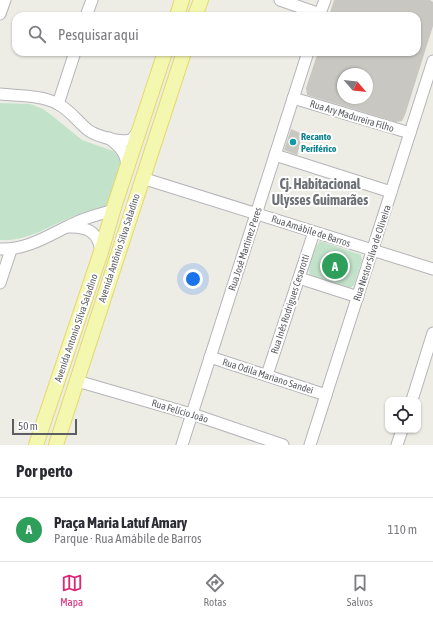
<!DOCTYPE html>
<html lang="pt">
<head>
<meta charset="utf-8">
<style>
	body { margin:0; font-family:"Asap Condensed",sans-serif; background:#f2f2f3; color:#2b2b33 }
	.controls { position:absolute; right:12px; bottom:12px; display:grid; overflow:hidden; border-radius:8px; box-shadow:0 1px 3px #0004 }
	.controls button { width:36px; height:36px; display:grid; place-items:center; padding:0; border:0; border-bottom:1px solid #e1e1e2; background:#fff; color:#2b2b33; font:20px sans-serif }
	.compass { position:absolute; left:337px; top:68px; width:36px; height:36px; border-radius:50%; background:#fff; box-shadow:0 1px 3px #0004; rotate:118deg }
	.scale { position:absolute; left:12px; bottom:10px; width:65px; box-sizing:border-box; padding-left:4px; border:2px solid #5c5e63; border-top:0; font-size:11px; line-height:14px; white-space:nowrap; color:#5c5e63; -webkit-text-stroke:3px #fff; paint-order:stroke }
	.you { position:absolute; left:193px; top:279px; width:14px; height:14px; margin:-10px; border:3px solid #fff; border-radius:50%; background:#1a73e8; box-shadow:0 0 0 6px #1a73e833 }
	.badge { display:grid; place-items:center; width:26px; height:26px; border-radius:50%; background:#db2777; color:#fff; font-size:13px; font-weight:700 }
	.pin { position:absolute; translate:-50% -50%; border:2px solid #fff; box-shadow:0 1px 4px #0006 }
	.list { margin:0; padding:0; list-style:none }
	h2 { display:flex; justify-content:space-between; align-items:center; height:52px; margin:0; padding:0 16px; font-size:17px }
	h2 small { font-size:13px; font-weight:400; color:#7c7c81 }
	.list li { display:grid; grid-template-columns:26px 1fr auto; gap:12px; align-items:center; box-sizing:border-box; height:64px; padding:0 16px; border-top:1px solid #e1e1e2 }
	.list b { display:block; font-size:15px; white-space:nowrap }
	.list p { margin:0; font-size:13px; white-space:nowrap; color:#7c7c81 }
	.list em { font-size:13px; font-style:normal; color:#7c7c81 }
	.icon { flex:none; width:22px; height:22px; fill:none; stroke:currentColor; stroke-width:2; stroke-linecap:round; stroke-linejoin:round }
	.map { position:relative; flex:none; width:433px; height:445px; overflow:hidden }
	.search { position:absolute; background:#fff; box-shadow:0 1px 3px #0004; left:12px; right:12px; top:12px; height:44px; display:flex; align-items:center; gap:10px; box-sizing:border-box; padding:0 14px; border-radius:12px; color:#7c7c81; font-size:15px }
	.sheet { height:116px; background:#fff }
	nav { display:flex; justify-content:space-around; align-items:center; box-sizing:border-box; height:56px; border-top:1px solid #e1e1e2; background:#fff; font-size:11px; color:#7c7c81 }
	nav a { display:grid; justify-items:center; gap:2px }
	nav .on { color:#db2777 }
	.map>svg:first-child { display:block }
</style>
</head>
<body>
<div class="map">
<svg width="433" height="445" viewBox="0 0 433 445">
	<rect width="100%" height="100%" fill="#edede5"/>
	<g fill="#c3e2ca">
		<path d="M 0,103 L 30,104 L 43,109 L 55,118 L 82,140 L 113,151 L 118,156 L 121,164 L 110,206 C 99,208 88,210 77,215 C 52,224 28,242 0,240 Z"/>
		<path d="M 320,241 L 361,255 L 362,260 L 354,285 L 350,288 L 310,275 C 307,267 314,247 320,241 Z"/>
	</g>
	<g fill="#c9c7c1" fill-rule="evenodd">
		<path d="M 334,0 L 430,0 L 433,2 L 433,26 L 405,115 L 402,121 L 396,122 L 307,95 L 306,88 L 318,52 L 417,52 L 417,16 L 329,16 ZM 343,74 L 367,74 L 367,98 L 343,98 Z"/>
		<path d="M 291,129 L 303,134 L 297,155 L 284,150 Z"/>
	</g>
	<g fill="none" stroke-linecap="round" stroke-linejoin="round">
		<defs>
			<g id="minor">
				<path d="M 280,0 L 320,14"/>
				<path d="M 0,14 L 5,0"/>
				<path d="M 86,16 L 92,0"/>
				<path d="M 319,16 L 325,0"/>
				<path d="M 0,94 C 18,96 42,95 58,104 C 70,110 78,122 88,130 C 96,136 120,143 130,140 C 134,138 136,134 139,131"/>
				<path d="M 293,98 L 410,133"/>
				<path d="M 58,104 L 75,52"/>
				<path d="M 109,138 C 120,147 127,153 127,168"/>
				<path d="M 275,155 L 391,192"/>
				<path d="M 142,178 L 433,269"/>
				<path d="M 68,227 C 87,226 99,232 101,252"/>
				<path d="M 0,249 C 29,250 50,234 75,223 C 87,217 101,214 114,210"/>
				<path d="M 299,278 L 358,297"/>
				<path d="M 0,283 L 11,250"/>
				<path d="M 210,357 L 326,395"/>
				<path d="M 267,375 L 314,232"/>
				<path d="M 77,381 L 198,416 L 283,445"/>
				<path d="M 412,400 L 433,333"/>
				<path d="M 182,445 L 308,52"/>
				<path d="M 310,445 L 433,61"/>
				<path d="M 397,445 L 402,430"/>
			</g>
			<g id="major">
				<path d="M 177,16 L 182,0"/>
				<path d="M 195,16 L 201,0"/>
				<path d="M 36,445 L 101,252 L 115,204 L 165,52"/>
				<path d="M 56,445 L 184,52"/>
			</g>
		</defs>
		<use href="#minor" stroke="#b5b5ba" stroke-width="13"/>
		<use href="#major" stroke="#e3d968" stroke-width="16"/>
		<use href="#minor" stroke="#fff" stroke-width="11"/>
		<use href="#major" stroke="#f4f7b0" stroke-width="14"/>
	</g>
	<circle fill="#0f9aa8" stroke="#fff" stroke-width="1.5" cx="293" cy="142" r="4"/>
	<g text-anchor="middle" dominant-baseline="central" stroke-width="4" stroke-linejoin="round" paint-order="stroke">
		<g font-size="10" fill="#5c5e63" stroke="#fff">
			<text transform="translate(352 116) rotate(17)">Rua Ary Madureira Filho</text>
			<text transform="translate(311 231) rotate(18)">Rua Amábile de Barros</text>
			<text transform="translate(119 248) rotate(-72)">Avenida Antônio Silva Saladino</text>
			<text transform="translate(245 249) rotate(-72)">Rua José Martinez Peres</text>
			<text transform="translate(372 253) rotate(-72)">Rua Nestor Silva de Oliveira</text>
			<text transform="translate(290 304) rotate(-72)">Rua Inês Rodrigues Cesarotti</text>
			<text transform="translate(76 328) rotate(-71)">Avenida Antonio Silva Saladino</text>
			<text transform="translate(268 376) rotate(18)">Rua Odila Mariano Sandei</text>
			<text transform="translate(180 411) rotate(17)">Rua Felício João</text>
		</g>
		<g font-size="10" font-weight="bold" fill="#0d838f" stroke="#fff" text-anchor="start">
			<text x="301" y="136">Recanto<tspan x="301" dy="12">Periférico</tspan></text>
		</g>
		<g font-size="14" font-weight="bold" fill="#6d7075" stroke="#fff">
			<text x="320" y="184">Cj. Habitacional<tspan x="320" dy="16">Ulysses Guimarães</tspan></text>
		</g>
	</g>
</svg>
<div class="controls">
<button><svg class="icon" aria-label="locate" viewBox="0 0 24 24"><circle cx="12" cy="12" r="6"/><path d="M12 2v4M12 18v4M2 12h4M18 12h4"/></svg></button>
</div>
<svg class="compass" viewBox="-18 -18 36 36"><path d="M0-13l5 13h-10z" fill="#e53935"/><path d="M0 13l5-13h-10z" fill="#7c7c81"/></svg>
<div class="scale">50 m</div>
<div class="you"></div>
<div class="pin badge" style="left:335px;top:266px;background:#2e9e5b">A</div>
<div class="search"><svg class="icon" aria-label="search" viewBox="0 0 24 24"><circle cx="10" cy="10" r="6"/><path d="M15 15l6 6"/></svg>Pesquisar aqui</div>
</div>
<section class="sheet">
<h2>Por perto<small></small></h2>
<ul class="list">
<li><span class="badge" style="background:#2e9e5b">A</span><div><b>Praça Maria Latuf Amary</b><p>Parque · Rua Amábile de Barros</p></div><em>110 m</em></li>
</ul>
</section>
<nav>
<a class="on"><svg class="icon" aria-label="map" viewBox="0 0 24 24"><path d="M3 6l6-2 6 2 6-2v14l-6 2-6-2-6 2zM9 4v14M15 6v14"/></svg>Mapa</a>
<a><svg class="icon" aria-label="directions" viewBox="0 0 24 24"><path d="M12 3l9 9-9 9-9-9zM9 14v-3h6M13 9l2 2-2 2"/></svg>Rotas</a>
<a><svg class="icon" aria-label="saved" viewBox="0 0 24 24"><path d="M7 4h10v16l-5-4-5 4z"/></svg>Salvos</a>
</nav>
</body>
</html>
